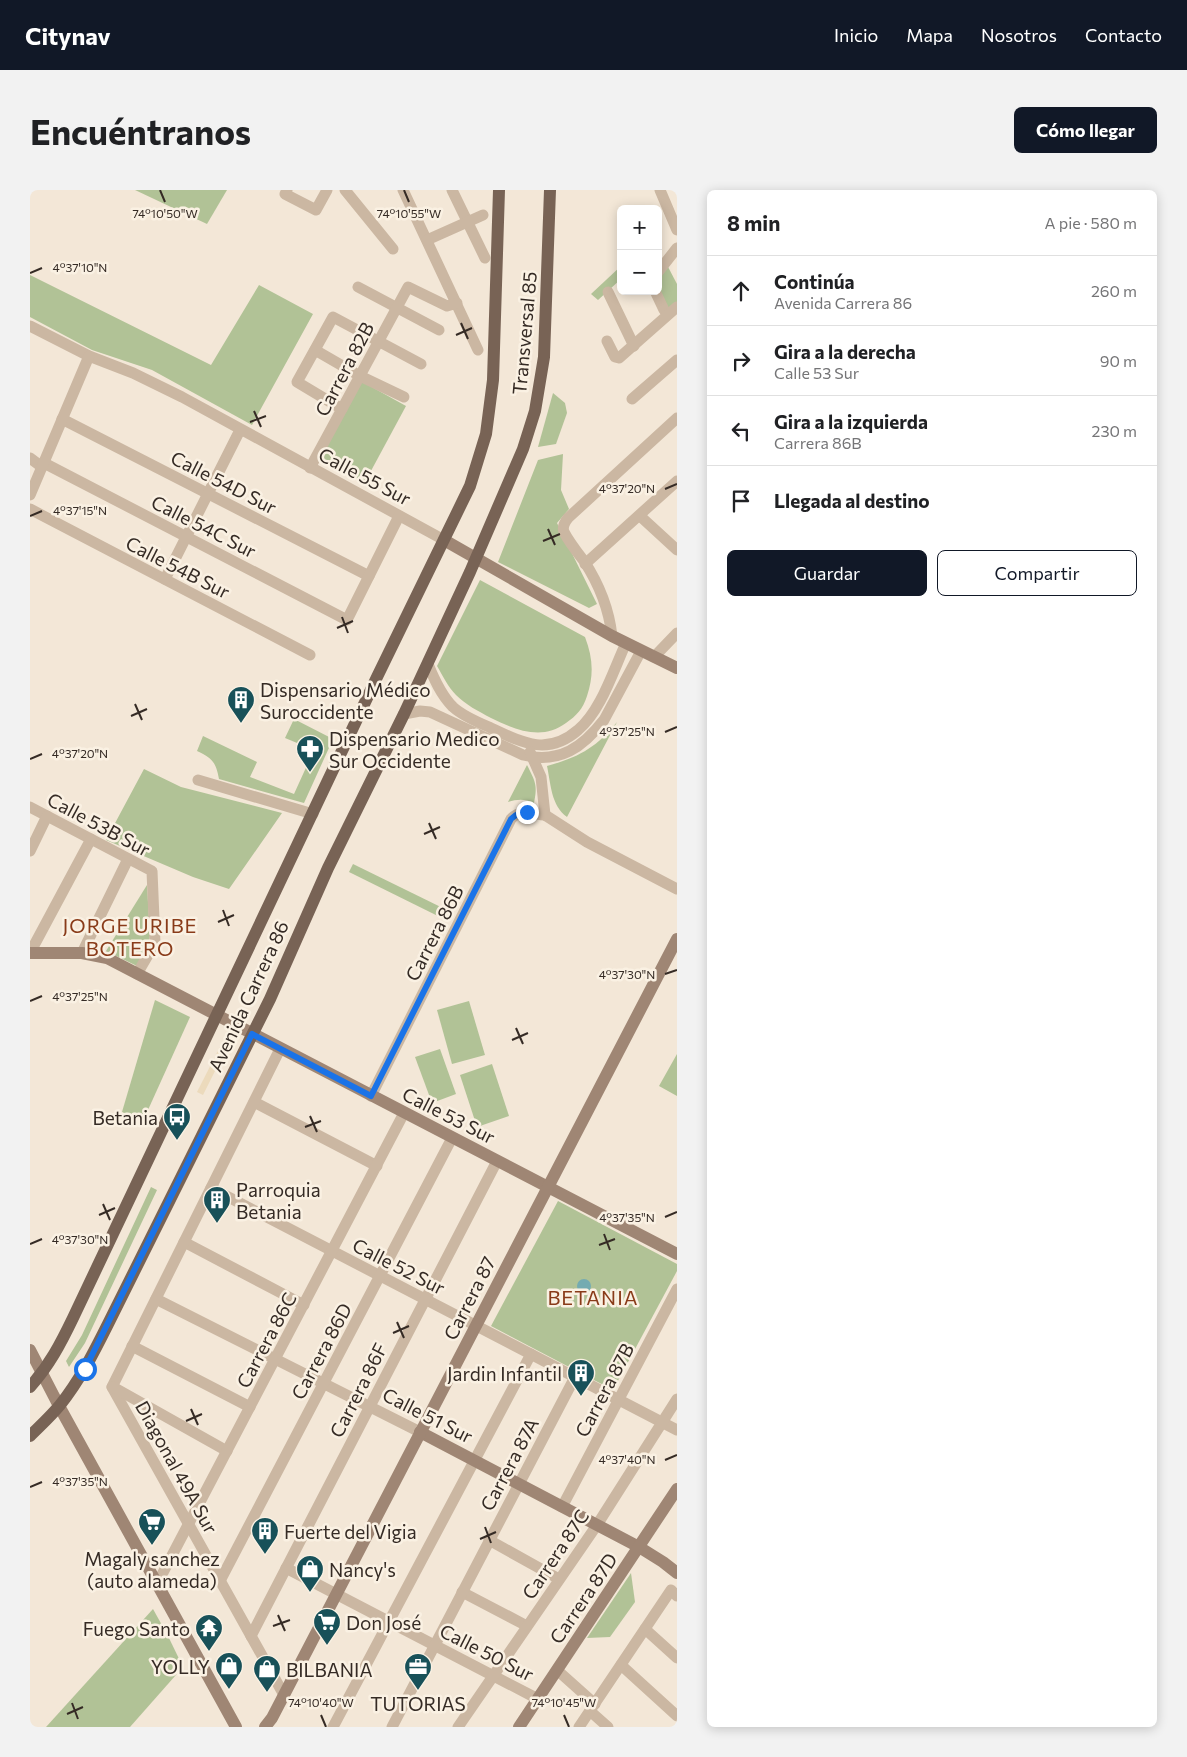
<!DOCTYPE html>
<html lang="es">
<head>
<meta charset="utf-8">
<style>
	body { margin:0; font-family:Commissioner,sans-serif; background:#f2f2f2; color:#202124 }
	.controls { position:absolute; right:15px; top:15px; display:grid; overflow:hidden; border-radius:8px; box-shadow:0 2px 12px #0003 }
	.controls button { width:45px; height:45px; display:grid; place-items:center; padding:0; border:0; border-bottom:1px solid #e0e0e0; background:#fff; color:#202124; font:25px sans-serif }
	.stop { position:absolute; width:15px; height:15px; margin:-11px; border:4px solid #1a73e8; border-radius:50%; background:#fff }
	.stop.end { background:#1a73e8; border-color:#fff; box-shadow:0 1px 5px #0008 }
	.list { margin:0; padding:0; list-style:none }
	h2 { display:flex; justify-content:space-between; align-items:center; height:65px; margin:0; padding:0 20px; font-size:21px }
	h2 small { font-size:16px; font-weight:400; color:#757577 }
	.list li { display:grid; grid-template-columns:32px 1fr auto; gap:15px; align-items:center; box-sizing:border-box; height:70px; padding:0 20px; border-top:1px solid #e0e0e0 }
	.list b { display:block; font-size:19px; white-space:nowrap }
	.list p { margin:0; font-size:16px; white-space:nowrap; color:#757577 }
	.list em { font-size:16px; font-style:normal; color:#757577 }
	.actions { display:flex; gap:10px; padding:15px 20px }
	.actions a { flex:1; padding:11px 0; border:1px solid #111827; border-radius:8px; text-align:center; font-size:18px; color:#111827 }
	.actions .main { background:#111827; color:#fff }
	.icon { flex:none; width:28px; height:28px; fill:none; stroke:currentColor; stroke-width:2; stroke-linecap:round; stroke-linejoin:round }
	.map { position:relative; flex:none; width:647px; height:1537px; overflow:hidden; border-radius:8px }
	header { display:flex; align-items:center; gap:30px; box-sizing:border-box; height:70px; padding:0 25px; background:#111827; color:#fff }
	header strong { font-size:24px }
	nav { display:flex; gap:28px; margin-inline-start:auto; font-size:18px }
	.intro { display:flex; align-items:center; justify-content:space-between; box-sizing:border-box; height:120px; padding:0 30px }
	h1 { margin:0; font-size:35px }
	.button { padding:12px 22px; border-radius:8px; background:#111827; color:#fff; font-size:18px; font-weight:700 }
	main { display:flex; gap:30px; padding:0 30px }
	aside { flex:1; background:#fff; border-radius:8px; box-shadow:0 2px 12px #0003 }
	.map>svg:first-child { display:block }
</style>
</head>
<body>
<header>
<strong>Citynav</strong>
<nav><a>Inicio</a><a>Mapa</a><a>Nosotros</a><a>Contacto</a></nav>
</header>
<div class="intro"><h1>Encuéntranos</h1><a class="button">Cómo llegar</a></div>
<main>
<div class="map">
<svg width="647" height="1537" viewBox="0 0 647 1537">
	<rect width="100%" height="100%" fill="#f3e7d7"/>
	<g fill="#b1c296">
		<path d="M 105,0 L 197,0 L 177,34 Z"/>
		<path d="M 637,75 L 647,94 L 647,113 L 638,121 L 628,98 L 628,90 Z"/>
		<path d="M 591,76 L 591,89 L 568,110 L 561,104 Z"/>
		<path d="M 0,85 L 181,175 L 229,95 L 283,124 L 222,235 L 122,180 L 62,160 L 0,127 Z"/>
		<path d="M 331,191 L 376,216 L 335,292 L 289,271 Z"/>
		<path d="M 523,203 L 535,213 L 537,223 L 526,254 L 508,257 Z"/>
		<path d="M 533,264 L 531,300 L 539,319 L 527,333 L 567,414 L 559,418 L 468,372 L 508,270 Z"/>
		<path d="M 450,390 L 555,447 C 563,468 564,485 557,506 C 553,519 546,526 536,533 C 512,551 486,540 461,528 C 448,521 436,515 426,505 C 418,497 413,486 407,476 Z"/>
		<path d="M 264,529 L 303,549 L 274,613 L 189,589 C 186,572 182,568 167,561 L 173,546 L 227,572 L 220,587 L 264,604 L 284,560 L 255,548 Z"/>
		<path d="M 587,532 L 537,627 C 521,615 521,595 517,576 C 549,567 566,558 587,532 Z"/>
		<path d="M 497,575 C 505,591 508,595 504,613 C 495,609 488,609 478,612 Z"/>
		<path d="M 114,579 L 151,597 L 252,623 L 199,699 L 163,687 L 76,650 Z"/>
		<path d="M 323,674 L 423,723 L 418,731 L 319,682 Z"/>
		<path d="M 117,695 L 120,745 L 118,758 L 107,776 L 76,761 Z"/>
		<path d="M 125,810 L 160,827 L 113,931 L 92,922 Z"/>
		<path d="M 439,811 L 455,865 L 422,874 L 407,820 Z"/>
		<path d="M 410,859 L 426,904 L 402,913 L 385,867 Z"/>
		<path d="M 647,864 L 647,906 L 629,896 Z"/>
		<path d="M 462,874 L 479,926 L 447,937 L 430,885 Z"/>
		<path d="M 121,997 L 127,1000 L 55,1153 L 39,1177 L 36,1171 L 52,1145 Z"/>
		<path d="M 528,1011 L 647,1074 L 647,1081 L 583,1200 L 461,1136 Z"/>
		<path d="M 601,1383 L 605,1412 L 580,1447 L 557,1448 Z"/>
		<path d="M 123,1419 L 138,1446 L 153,1477 L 100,1537 L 16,1537 Z"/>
	</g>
	<path fill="#ecdabc" d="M 198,841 L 204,843 L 173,905 L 167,902 Z"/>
	<circle fill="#74abb1" cx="554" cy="1096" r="7"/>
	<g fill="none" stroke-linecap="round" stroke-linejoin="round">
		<g stroke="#cbb7a2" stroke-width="11">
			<path d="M 257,0 L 255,4 L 286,20 L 297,0"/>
			<path d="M 315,0 L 363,59"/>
			<path d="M 373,0 L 448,160"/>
			<path d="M 422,0 L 455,68"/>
			<path d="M 630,0 L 647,40"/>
			<path d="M 397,50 L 453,25"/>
			<path d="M 628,82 L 647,58"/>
			<path d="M 328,97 L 409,140"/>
			<path d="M 625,101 L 634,120"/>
			<path d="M 578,102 L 604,156"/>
			<path d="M 0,136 L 59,166 L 103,183 L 152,207 L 414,350"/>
			<path d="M 577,151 L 585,167 L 589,168 L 647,117"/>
			<path d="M 285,160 L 330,186 L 374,207"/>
			<path d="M 602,209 L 647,170"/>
			<path d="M 312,219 L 267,192 L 303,127 L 391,174"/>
			<path d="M 32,229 L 339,386"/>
			<path d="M 0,268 L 12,277"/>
			<path d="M 14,273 L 317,430 L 369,326"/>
			<path d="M 280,278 L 378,97 L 417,116 L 427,113"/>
			<path d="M 0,305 L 59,166"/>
			<path d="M 0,319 L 280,465"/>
			<path d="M 610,326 L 647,360"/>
			<path d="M 555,374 L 647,291"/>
			<path d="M 135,389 L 210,240"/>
			<path d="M 582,446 C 579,419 569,394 554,371 C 547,362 539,352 534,342 C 532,337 534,333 538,328 L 647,228"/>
			<path d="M 624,467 L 647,443"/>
			<path d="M 398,474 C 404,489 411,505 423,517 C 433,526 447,532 459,537 C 491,552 517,567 548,540 C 571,521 583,481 596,453"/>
			<path d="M 374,524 L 390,521 L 400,522 L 493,565 C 530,574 553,557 574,530 L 611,461"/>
			<path d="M 500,562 L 511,587 L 515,625"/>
			<path d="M 168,590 L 283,624"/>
			<path d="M 0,617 L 122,681 L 125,753 L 107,784"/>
			<path d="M 515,625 L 557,652 L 647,699"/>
			<path d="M 0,661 L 17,626"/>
			<path d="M 0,763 L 61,649"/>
			<path d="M 52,763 L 98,669"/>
			<path d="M 341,906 L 481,629 C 491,618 502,624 515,625"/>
			<path d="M 224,912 L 347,976"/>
			<path d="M 181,998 L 647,1240"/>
			<path d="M 154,1052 L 274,1115"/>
			<path d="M 126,1109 L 390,1242"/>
			<path d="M 102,1156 L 220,1217"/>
			<path d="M 82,1197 L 250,859"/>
			<path d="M 82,1197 L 254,1505"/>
			<path d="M 83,1197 L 197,1261"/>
			<path d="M 532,1317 L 647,1099"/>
			<path d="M 459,1350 L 529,1389"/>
			<path d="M 256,1378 L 508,1509"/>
			<path d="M 190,1391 L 422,948"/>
			<path d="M 127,1394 L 374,923"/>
			<path d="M 432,1402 L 497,1436"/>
			<path d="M 615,1439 L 647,1468"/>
			<path d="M 221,1446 L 467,971"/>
			<path d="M 591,1475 L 647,1526"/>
			<path d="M 527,1480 L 565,1514"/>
			<path d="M 560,1521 L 578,1537"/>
			<path d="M 303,1537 L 501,1164"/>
			<path d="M 362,1537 L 545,1187"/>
			<path d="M 428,1537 L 567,1335 L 647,1209"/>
			<path d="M 549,1537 L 641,1400 L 647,1406"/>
		</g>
		<g stroke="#9f8674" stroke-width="12">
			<path d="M 414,350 L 582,446 L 647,478"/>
			<path d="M 0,763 L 52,763 L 77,768 L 647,1064"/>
			<path d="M 0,1160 L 29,1216 L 206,1537"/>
			<path d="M 390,1242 L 609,1357 L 633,1372 L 647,1383"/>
			<path d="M 235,1537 L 242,1528 L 647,749"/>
			<path d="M 489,1537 L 647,1299"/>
		</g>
		<g stroke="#786355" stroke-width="12">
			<path d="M 0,1197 C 19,1176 31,1153 43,1128 L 347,487 L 440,296 L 456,244 L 463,190 L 469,0"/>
			<path d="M 0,1246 C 10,1236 21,1226 30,1215 C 50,1190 64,1162 78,1134 L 240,809 L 298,678 L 374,524 L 440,382 L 493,259 L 505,221 L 514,167 L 520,0"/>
		</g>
	</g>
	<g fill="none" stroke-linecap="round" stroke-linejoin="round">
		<path stroke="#1a73e8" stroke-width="6" d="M 55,1179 L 222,844 L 341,906 L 481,629 C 486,624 490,622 497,622"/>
	</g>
	<path fill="none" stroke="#352b25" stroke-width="2" d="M 130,0 L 135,12M 374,0 L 379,12M 0,83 L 12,78M 431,133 L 438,149M 426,145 L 442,138M 224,221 L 231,237M 220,232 L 236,226M 635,299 L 647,294M 0,326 L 12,321M 518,339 L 525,355M 513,351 L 530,344M 312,427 L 318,443M 307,438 L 323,431M 105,514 L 112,530M 101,526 L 117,519M 635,542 L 647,537M 0,569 L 12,564M 399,633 L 406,649M 394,644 L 410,637M 193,720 L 199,736M 188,732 L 204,725M 635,784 L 647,780M 0,811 L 12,806M 486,838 L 493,854M 482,850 L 498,843M 280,926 L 287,942M 275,937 L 291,931M 73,1014 L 80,1030M 69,1025 L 85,1018M 635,1027 L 647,1022M 574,1044 L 580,1060M 0,1054 L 12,1049M 569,1055 L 585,1049M 367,1132 L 374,1148M 363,1143 L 379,1136M 161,1219 L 168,1235M 156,1231 L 172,1224M 635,1270 L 647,1265M 0,1297 L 12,1292M 455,1337 L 461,1353M 450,1349 L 466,1342M 248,1425 L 255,1441M 243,1436 L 260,1430M 42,1513 L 48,1529M 37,1524 L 53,1517M 291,1525 L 296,1537M 534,1525 L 539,1537"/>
	<defs>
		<symbol id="building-pin" viewBox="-11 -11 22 30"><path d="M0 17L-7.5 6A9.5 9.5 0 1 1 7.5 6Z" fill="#185159" stroke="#faf1e3"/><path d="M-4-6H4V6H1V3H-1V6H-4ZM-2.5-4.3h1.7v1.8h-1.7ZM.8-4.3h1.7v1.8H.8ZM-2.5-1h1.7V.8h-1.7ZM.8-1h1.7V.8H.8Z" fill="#fff"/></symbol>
		<symbol id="pharmacy-pin" viewBox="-11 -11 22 30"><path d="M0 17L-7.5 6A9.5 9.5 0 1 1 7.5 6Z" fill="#185159" stroke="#faf1e3"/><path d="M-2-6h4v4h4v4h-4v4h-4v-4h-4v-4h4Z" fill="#fff"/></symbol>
		<symbol id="bus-pin" viewBox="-11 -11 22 30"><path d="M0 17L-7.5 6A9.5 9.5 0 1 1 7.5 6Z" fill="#185159" stroke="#faf1e3"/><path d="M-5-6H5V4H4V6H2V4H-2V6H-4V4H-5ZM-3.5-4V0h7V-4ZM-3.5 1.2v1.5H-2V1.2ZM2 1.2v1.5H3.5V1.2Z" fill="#fff"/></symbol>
		<symbol id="supermarket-pin" viewBox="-11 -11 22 30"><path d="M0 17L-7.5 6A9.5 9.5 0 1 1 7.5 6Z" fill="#185159" stroke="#faf1e3"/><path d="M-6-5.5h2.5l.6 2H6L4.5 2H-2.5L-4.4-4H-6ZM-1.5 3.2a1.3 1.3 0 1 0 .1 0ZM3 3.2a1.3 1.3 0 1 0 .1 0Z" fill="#fff"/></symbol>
		<symbol id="shop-pin" viewBox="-11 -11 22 30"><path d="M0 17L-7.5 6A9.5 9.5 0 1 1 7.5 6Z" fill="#185159" stroke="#faf1e3"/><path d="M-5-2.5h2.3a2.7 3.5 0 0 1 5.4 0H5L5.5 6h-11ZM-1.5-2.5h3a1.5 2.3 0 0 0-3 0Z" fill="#fff"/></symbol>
		<symbol id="temple-pin" viewBox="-11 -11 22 30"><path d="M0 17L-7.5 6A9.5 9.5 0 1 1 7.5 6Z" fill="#185159" stroke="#faf1e3"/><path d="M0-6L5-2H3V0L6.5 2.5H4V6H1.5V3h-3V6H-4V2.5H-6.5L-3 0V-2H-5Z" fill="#fff"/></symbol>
		<symbol id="office-pin" viewBox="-11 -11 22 30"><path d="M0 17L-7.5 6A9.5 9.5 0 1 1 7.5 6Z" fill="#185159" stroke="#faf1e3"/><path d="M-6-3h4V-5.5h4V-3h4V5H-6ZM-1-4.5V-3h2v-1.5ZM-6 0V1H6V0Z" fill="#fff"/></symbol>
	</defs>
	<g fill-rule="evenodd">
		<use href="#building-pin" x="195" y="494" width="32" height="43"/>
		<use href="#pharmacy-pin" x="264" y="543" width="32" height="43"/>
		<use href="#bus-pin" x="131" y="911" width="32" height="43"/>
		<use href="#building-pin" x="171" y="994" width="32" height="43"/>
		<use href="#building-pin" x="535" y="1167" width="32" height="43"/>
		<use href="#supermarket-pin" x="106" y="1316" width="32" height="43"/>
		<use href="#building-pin" x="219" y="1325" width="32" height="43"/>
		<use href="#shop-pin" x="264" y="1363" width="32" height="43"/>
		<use href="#supermarket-pin" x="281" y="1416" width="32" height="43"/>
		<use href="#temple-pin" x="163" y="1422" width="32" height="43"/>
		<use href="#shop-pin" x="183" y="1460" width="32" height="43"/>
		<use href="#office-pin" x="372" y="1461" width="32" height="43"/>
		<use href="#shop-pin" x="221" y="1463" width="32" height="43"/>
	</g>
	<g text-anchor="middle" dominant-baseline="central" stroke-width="5" stroke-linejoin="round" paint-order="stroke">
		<g font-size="19" fill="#352b25" stroke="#faf1e3">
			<text transform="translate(494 143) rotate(-85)">Transversal 85</text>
			<text transform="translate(314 179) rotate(-62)">Carrera 82B</text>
			<text transform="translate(335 286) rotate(28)">Calle 55 Sur</text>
			<text transform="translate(194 292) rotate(27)">Calle 54D Sur</text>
			<text transform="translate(174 336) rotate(27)">Calle 54C Sur</text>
			<text transform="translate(148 377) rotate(27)">Calle 54B Sur</text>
			<text transform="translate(69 634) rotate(28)">Calle 53B Sur</text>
			<text transform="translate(404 743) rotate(-63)">Carrera 86B</text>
			<text transform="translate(218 806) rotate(-65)">Avenida Carrera 86</text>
			<text transform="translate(419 925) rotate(27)">Calle 53 Sur</text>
			<text transform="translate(369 1076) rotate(27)">Calle 52 Sur</text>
			<text transform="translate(439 1108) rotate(-63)">Carrera 87</text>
			<text transform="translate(236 1150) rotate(-62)">Carrera 86C</text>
			<text transform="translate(291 1161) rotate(-62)">Carrera 86D</text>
			<text transform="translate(328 1200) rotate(-63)">Carrera 86F</text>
			<text transform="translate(574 1200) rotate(-62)">Carrera 87B</text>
			<text transform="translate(398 1225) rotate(27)">Calle 51 Sur</text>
			<text transform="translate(479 1274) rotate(-62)">Carrera 87A</text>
			<text transform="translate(147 1277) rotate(61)">Diagonal 49A Sur</text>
			<text transform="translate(525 1364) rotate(-56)">Carrera 87C</text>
			<text transform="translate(553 1408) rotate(-56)">Carrera 87D</text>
			<text transform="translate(457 1462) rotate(27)">Calle 50 Sur</text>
		</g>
		<g font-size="19" fill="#352b25" stroke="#faf1e3" text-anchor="start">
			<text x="230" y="499">Dispensario Médico<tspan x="230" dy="22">Suroccidente</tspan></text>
			<text x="299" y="548">Dispensario Medico<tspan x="299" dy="22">Sur Occidente</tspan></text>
			<text x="128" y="927" text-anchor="end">Betania</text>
			<text x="206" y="999">Parroquia<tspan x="206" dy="22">Betania</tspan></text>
			<text x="532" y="1183" text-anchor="end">Jardin Infantil</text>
			<text x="254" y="1341">Fuerte del Vigia</text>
			<text x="122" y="1368" text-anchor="middle">Magaly sanchez<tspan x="122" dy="22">(auto alameda)</tspan></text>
			<text x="299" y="1379">Nancy's</text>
			<text x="316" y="1432">Don José</text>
			<text x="160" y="1438" text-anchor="end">Fuego Santo</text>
			<text x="180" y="1476" text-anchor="end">YOLLY</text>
			<text x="256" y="1479">BILBANIA</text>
			<text x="388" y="1513" text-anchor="middle">TUTORIAS</text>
		</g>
		<g font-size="20" letter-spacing="1" fill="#893b19" stroke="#faf1e3">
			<text x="100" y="735">JORGE URIBE<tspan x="100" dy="23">BOTERO</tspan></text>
			<text x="563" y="1107">BETANIA</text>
		</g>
	</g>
	<g font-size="12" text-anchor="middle" fill="#352b25" stroke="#faf1e3" stroke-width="5" stroke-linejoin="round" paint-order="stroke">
		<text x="379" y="28">74°10'55"W</text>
		<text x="135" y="28">74°10'50"W</text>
		<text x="50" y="82">4°37'10"N</text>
		<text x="597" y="303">4°37'20"N</text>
		<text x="50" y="325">4°37'15"N</text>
		<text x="597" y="546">4°37'25"N</text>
		<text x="50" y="568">4°37'20"N</text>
		<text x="597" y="789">4°37'30"N</text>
		<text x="50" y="811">4°37'25"N</text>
		<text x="597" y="1032">4°37'35"N</text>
		<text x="50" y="1054">4°37'30"N</text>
		<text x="597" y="1274">4°37'40"N</text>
		<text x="50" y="1296">4°37'35"N</text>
		<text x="291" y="1517">74°10'40"W</text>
		<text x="534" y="1517">74°10'45"W</text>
	</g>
</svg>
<div class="controls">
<button>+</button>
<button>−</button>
</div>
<div class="stop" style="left:55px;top:1179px"></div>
<div class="stop end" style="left:497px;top:622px"></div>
</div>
<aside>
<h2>8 min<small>A pie · 580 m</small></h2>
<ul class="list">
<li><svg class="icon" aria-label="ahead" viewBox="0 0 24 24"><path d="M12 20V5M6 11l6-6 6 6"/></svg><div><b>Continúa</b><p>Avenida Carrera 86</p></div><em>260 m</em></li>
<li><svg class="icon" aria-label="right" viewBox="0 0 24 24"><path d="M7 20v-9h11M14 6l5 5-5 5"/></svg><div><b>Gira a la derecha</b><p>Calle 53 Sur</p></div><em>90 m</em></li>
<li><svg class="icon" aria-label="left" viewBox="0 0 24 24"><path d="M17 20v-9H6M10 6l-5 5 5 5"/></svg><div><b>Gira a la izquierda</b><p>Carrera 86B</p></div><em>230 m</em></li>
<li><svg class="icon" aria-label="arrive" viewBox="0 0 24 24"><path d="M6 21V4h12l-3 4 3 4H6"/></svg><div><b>Llegada al destino</b></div></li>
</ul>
<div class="actions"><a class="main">Guardar</a><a>Compartir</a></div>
</aside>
</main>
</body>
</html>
